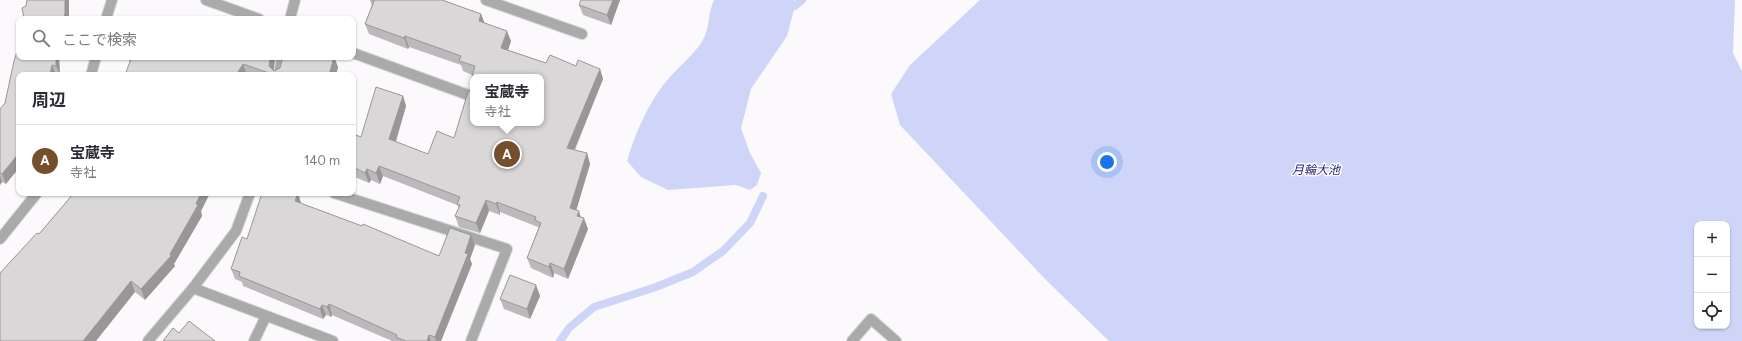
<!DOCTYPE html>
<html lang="ja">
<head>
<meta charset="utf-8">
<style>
	body { margin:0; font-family:Figtree,"Noto Sans JP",sans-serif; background:#f7f7f7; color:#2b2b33 }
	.controls { position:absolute; right:12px; bottom:12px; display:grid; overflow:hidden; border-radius:8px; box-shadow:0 1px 3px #0004 }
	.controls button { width:36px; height:36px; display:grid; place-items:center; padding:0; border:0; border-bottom:1px solid #e1e1e2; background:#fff; color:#2b2b33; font:20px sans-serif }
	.you { position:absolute; left:1107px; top:162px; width:14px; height:14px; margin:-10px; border:3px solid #fff; border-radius:50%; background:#1a73e8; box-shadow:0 0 0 6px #1a73e833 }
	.badge { display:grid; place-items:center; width:26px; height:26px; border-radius:50%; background:#754f2b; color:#fff; font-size:13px; font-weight:700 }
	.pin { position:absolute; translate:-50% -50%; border:2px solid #fff; box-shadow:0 1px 4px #0006 }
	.popup { position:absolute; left:470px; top:74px; width:74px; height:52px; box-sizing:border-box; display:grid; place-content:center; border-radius:8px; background:#fff; filter:drop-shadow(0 1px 3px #0005); font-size:13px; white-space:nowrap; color:#7c7c81 }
	.popup b { font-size:15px; color:#2b2b33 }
	.popup::after { content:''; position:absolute; left:50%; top:100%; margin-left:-8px; border:8px solid transparent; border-top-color:#fff }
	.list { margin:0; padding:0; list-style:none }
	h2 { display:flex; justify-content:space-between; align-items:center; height:52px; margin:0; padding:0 16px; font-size:17px }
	h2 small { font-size:13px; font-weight:400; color:#7c7c81 }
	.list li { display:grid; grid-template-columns:26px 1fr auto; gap:12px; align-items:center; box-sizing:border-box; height:72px; padding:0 16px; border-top:1px solid #e1e1e2 }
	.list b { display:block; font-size:15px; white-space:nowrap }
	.list p { margin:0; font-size:13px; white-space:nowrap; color:#7c7c81 }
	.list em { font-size:13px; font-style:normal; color:#7c7c81 }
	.icon { flex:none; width:22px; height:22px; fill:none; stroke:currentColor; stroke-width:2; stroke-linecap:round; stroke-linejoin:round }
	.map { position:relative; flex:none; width:1742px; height:341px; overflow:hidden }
	.search { position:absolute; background:#fff; box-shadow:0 1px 3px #0004; left:16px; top:16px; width:340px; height:44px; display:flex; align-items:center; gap:10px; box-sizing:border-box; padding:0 14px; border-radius:8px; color:#7c7c81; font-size:15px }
	.panel { position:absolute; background:#fff; box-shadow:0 1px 3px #0004; left:16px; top:72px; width:340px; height:124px; border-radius:8px }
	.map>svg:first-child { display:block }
</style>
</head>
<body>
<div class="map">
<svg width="1742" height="341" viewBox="0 0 1742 341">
	<rect width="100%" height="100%" fill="#fbf9fc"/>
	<g fill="#ced5f8" fill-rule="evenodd">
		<path d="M 714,0 L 794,0 L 795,6 L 787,36 L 751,89 L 741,128 L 750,153 L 761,173 L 757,185 L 750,190 L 736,185 L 668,190 L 641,177 L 627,161 C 635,134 647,106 664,84 C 675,70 689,59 699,46 C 711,31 707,15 714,0 Z"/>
		<path d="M 980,0 L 1735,0 L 1733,53 L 1742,71 L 1742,341 L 1109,341 L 1046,280 L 900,125 L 891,94 L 910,65 ZM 1697,224 L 1727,224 L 1727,326 L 1697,326 Z"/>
	</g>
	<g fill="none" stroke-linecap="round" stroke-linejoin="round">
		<g stroke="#ced5f8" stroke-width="8">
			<path d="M 795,6 L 802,0"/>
			<path d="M 560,341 L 569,328 L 594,307 L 656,287 L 693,272 L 723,251 L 750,223 L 763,196"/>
		</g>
		<defs>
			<g id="minor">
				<path d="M 206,0 L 259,19"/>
				<path d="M 486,0 L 582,34"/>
				<path d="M 106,19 L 112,0"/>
				<path d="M 290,19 L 295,0"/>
				<path d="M 353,53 L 471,96"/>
				<path d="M 91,75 L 96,57"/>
				<path d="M 279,75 L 282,57"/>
				<path d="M 334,193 L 507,249 L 471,341"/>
				<path d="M 0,239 L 37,193"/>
				<path d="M 193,288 L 333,341"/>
				<path d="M 148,341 L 193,288 L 236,231 L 250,193"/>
				<path d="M 254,341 L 266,316"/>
				<path d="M 852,341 L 871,319 L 896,341"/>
			</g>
		</defs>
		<use href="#minor" stroke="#d8d6d9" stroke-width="12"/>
		<use href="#minor" stroke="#aaaaab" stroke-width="10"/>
	</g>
	<g fill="#bbb9bb">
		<path d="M 370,0 L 442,0 L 481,14 L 484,23 L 511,41 L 508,50 L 546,63 L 600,69 L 603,79 L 575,150 L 587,153 L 590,164 L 576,210 L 588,229 L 568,279 L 554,273 L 553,278 L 531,268 L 527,258 L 538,229 L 538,227 L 500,212 L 500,215 L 489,211 L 480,233 L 459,227 L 455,216 L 459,208 L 457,205 L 383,176 L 380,184 L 371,180 L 369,183 L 355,177 L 354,180 L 353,179 L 353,134 L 361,137 L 403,96 L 406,106 L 396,142 L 428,154 L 454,138 L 541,123 L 472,75 L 463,71 L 461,65 L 409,47 L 408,49 L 369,34 L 365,24 L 372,6 Z"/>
		<path d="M 620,0 L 611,25 L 583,15 L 579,5 Z"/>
		<path d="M 19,57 L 59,57 L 60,75 L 19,75 L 6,184 L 2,182 L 0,185 L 0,109 L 5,103 Z"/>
		<path d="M 128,57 L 274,57 L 275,59 L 274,70 L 274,71 L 280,68 L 297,58 L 334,57 L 338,67 L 336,75 L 248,75 L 130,63 Z"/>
		<path d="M 74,193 L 210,193 L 201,211 L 202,216 L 174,264 L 175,266 L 145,300 L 135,292 L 39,234 Z"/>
		<path d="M 298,193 L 301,204 L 439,256 L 475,245 L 470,259 L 472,264 L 441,341 L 392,341 L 332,315 L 331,317 L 326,315 L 323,319 L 243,286 L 242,282 L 235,279 L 231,269 L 247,239 Z"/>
		<path d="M 536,285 L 540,296 L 530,319 L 504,309 L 500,299 Z"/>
	</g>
	<g fill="#999698">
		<path d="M 65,0 L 69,0 L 69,19 L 64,19 Z"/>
		<path d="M 613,0 L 620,0 L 611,25 L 607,15 Z"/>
		<path d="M 481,14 L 485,24 L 479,21 Z"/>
		<path d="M 507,31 L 511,41 L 505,59 L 501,48 Z"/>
		<path d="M 405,36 L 409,47 L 408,49 L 404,38 Z"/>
		<path d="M 56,57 L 59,57 L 60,75 L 56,66 Z"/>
		<path d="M 270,57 L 274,57 L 275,59 L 273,74 L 269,66 Z"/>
		<path d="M 334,57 L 338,67 L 336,75 L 329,75 Z"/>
		<path d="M 243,64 L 247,75 L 236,75 Z"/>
		<path d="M 52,65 L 56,75 L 50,75 Z"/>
		<path d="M 600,69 L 603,79 L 571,158 L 567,148 Z"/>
		<path d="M 403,96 L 406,106 L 393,150 L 389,139 Z"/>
		<path d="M 19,153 L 19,168 L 6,184 L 2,174 Z"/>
		<path d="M 587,153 L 590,164 L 574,218 L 570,208 Z"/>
		<path d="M 379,166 L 383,176 L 380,184 L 376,173 Z"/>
		<path d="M 367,169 L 371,180 L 369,183 L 365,173 Z"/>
		<path d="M 353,172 L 355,177 L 354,180 L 353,178 Z"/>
		<path d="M 0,175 L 2,182 L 0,185 Z"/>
		<path d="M 201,193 L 210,193 L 201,211 L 202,216 L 174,264 L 175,266 L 145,300 L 141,289 L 170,254 Z"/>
		<path d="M 298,193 L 301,203 L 298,211 L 295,201 Z"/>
		<path d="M 486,200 L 489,211 L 480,233 L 476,223 Z"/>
		<path d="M 497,202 L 500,212 L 500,215 L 496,204 Z"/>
		<path d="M 579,211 L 582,221 L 577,216 Z"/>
		<path d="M 584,218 L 588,229 L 568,279 L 564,269 Z"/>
		<path d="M 471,235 L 475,245 L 470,259 L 472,264 L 441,341 L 436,341 L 435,337 Z"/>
		<path d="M 550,263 L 554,273 L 553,278 L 549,267 Z"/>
		<path d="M 131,281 L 135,292 L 96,341 L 83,341 Z"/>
		<path d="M 536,285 L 540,296 L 530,319 L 527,309 Z"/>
		<path d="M 329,304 L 332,315 L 331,317 L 327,307 Z"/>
		<path d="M 322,305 L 326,315 L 323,319 L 320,309 Z"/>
		<path d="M 429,335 L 431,341 L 427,341 Z"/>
	</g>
	<g fill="#dad7d9" stroke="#999698">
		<path d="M 27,0 L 65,0 L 65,13 L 64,19 L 24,19 L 22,8 L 26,6 Z"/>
		<path d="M 372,0 L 442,0 L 481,14 L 479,21 L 507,31 L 501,48 L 546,63 L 550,55 L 576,66 L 578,60 L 600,69 L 567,148 L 587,153 L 570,208 L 579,211 L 577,216 L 584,218 L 564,269 L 550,263 L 549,267 L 527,258 L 541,223 L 535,220 L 536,217 L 497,202 L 496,204 L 486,200 L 476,223 L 455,216 L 460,205 L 457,204 L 460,197 L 379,166 L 376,173 L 367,169 L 365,173 L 353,167 L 353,134 L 361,137 L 376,87 L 403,96 L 389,139 L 428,154 L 437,131 L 454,138 L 468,92 L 473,88 L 473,123 L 541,123 L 541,77 L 473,77 L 473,86 L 471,80 L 475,66 L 459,61 L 461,56 L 405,36 L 404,38 L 365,24 L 374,1 Z"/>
		<path d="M 581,0 L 613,0 L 607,15 L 579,5 Z"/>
		<path d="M 19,45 L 19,57 L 56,57 L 56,66 L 52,65 L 50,75 L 19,75 L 19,153 L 2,174 L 0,173 L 0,109 L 5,103 L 14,61 Z"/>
		<path d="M 128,57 L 270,57 L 269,66 L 274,71 L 280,68 L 283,57 L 295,57 L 297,58 L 298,57 L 334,57 L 329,75 L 275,75 L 243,64 L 236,75 L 125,75 L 131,59 Z"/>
		<path d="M 74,193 L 201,193 L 196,204 L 198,205 L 170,254 L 171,256 L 141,289 L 131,281 L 83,341 L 0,341 L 0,273 L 37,233 L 39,234 Z"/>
		<path d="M 262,193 L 298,193 L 295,201 L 362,226 L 363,224 L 439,256 L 450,228 L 471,235 L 465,253 L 468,254 L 435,337 L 429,335 L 427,341 L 406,341 L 396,337 L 397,335 L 329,304 L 327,307 L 322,305 L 320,309 L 239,276 L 240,272 L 231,269 L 242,237 L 247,239 Z"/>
		<path d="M 510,275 L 536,285 L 527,309 L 500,299 Z"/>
		<path d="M 189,321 L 215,341 L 163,341 L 173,328 L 179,333 Z"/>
	</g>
	<g text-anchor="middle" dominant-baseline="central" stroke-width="3" stroke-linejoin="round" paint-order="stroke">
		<g font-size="12" font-style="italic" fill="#211878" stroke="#fff">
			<text x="1316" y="170">月輪大池</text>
		</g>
	</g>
</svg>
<div class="controls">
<button>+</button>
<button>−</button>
<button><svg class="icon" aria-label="locate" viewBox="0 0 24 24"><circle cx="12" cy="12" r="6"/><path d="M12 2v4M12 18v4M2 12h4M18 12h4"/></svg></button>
</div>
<div class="you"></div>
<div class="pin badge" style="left:507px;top:154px">A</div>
<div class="popup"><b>宝蔵寺</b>寺社</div>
<div class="search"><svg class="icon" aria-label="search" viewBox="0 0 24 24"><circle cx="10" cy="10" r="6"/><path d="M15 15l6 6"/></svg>ここで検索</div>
<section class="panel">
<h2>周辺<small></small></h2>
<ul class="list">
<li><span class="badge">A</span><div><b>宝蔵寺</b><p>寺社</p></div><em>140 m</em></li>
</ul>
</section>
</div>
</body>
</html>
